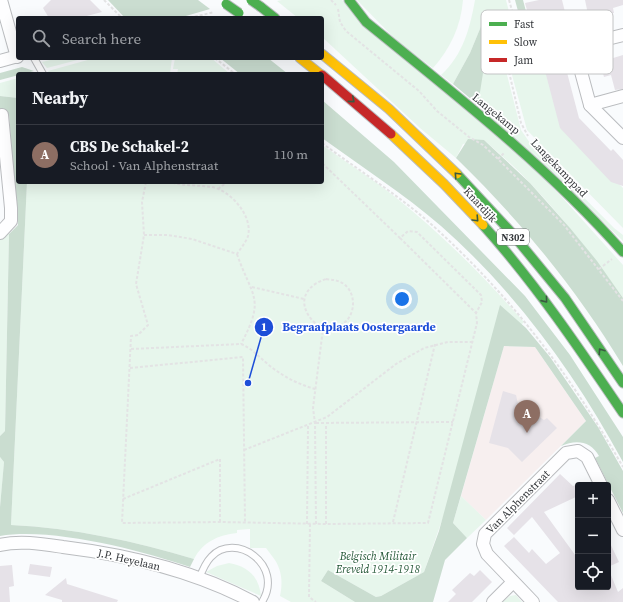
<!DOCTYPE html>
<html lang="en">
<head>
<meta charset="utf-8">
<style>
	body { margin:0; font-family:"Source Serif 4",serif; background:#242831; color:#f1f3f6 }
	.controls { position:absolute; right:12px; bottom:12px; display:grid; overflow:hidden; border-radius:4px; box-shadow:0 4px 16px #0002 }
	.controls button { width:36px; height:36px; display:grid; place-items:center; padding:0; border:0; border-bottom:1px solid #363941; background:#171b24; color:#f1f3f6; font:20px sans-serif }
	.you { position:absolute; left:402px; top:299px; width:14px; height:14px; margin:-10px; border:3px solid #fff; border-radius:50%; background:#1a73e8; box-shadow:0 0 0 6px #1a73e833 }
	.badge { display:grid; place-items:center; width:26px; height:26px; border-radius:50%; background:#787b7e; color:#fff; font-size:13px; font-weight:700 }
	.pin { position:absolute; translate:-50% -33px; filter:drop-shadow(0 1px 2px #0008) }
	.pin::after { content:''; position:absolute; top:21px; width:14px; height:12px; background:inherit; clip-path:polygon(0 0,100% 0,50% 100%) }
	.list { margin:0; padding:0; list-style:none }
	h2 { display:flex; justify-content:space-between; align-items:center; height:52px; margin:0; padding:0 16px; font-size:17px }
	h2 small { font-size:13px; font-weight:400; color:#9ea1a6 }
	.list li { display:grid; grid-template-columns:26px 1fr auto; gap:12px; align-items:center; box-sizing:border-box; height:60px; padding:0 16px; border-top:1px solid #363941 }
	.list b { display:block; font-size:15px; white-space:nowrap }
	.list p { margin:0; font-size:13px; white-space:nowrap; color:#9ea1a6 }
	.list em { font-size:13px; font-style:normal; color:#9ea1a6 }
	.icon { flex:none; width:22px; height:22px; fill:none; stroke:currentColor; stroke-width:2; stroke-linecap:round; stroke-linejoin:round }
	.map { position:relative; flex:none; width:623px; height:602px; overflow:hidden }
	.search { position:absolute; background:#171b24; box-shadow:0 4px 16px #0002; left:16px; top:16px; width:308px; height:44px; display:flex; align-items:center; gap:10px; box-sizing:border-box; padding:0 14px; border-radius:4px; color:#9ea1a6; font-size:15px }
	.panel { position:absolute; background:#171b24; box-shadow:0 4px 16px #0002; left:16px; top:72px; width:308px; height:112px; border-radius:4px }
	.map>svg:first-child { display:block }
</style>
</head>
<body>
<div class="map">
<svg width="623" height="602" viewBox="0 0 623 602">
	<rect width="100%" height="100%" fill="#f9fbfd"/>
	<path fill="#f7efef" d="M 504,346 L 535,347 L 586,421 L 486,520 L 461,496 Z"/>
	<g fill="#e7f6ec">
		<path d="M 282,0 L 342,0 L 524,159 L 560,195 L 623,265 L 623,298 C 595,258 565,220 531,184 C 516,168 500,154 484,140 L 463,144 L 456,158 L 420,128 L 322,37 L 322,18 L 298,18 L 277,1 Z"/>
		<path d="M 357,0 L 463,0 C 461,26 450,49 433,68 L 398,42 Z"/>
		<path d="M 475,0 L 506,0 L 518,47 L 506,65 L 506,71 L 521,130 L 530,143 L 614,228 L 623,235 L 623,241 L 478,105 L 482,24 L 470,53 L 453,84 L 441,75 C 463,55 470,28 475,0 Z"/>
		<path d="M 573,52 L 574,58 L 544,67 L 565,128 L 623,188 L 623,228 L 527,130 L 512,75 L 522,53 L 530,60 L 540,61 Z"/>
		<path d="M 58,58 L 85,58 L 47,68 L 42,62 Z"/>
		<path d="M 95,58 L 172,58 L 170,74 L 50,74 L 48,71 Z"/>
		<path d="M 175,58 L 211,58 L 230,74 L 177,74 L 178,69 L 173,69 Z"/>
		<path d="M 18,78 L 18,98 L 0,96 L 0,83 Z"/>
		<path d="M 322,145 C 346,162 371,178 394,196 C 442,234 484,277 524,322 L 517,329 L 507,333 L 424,572 L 381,596 L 376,597 L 328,570 L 321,581 L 355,602 L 291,602 L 280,596 C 283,582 282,568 272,556 C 270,553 268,551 266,548 L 250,548 L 250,529 L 237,530 L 237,533 C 218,535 203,542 194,559 C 134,541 73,528 11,525 L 27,182 L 322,182 Z"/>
		<path d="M 9,233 L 5,431 L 0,436 L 0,239 Z"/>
		<path d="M 0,457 L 4,462 L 0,507 Z"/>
		<path d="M 461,496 L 486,520 L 467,538 L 453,523 Z"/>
		<path d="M 229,563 C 248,566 259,577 261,596 L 206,572 L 217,566 Z"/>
		<path d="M 516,595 L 522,602 L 502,602 L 510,596 Z"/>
	</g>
	<g fill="#caddd0">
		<path d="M 108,0 L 198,0 L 210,9 L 179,18 L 125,18 Z"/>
		<path d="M 515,0 L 523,0 L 534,42 L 608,22 L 612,34 L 536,53 L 528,48 Z"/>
		<path d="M 482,24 L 490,28 L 478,105 L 453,84 L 470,53 Z"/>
		<path d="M 220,58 L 268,58 L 288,74 L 240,74 Z"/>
		<path d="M 22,67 L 34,71 L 0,80 L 0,73 Z"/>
		<path d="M 0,96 L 18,98 L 18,182 L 27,182 L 11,525 C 73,528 134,541 194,559 L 190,567 C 140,550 51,527 0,536 L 0,507 L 4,462 L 0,457 L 0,436 L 5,431 L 9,234 L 18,225 L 9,115 L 0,115 Z"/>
		<path d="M 322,100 L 394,162 L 525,296 L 570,355 L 623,437 L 623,462 C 576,375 516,292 441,226 C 404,194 362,167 322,138 Z"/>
		<path d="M 468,139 L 484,140 L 530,183 L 570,228 L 597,261 L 623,298 L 623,366 C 577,290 520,220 456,158 Z"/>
		<path d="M 500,305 L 526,328 L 550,357 L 598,427 L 623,471 L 623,513 L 595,458 L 599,456 C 591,441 576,439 561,446 L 586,421 L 535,347 L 504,346 L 453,523 L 467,538 L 445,560 L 433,602 L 355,602 L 321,581 L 328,570 L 376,597 L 381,596 L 424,572 L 439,531 Z"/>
	</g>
	<g fill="#e6e2e8">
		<path d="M 51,0 L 90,0 L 102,12 L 79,18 L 49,18 L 43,8 Z"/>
		<path d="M 539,0 L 562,0 L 567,20 L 544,26 L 547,36 L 535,39 L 525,3 Z"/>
		<path d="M 585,0 L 623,0 L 623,5 L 613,8 L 614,13 L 589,19 Z"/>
		<path d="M 623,55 L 623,89 L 615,90 L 611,75 L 604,77 L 600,62 Z"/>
		<path d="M 564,61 L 579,118 L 611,151 L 613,149 L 623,160 L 623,186 L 611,182 L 560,128 L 544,67 Z"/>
		<path d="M 503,391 L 516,395 L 518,404 L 544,420 L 547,418 L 557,428 L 522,462 L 508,448 L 489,443 Z"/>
		<path d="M 560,474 L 573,486 L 578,484 L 578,496 L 544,512 L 578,559 L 578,587 L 608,587 L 608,568 L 618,592 L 623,588 L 623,602 L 558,602 L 504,546 L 514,537 L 529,553 L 532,549 L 546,564 L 560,553 L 532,517 L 514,535 L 507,528 Z"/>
		<path d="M 608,539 L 619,562 L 608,567 Z"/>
		<path d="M 30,564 L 52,567 L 50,577 L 28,574 Z"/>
		<path d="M 12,565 L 14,586 L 9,587 L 10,602 L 0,602 L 0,566 Z"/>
		<path d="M 480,570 L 492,582 L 472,602 L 448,602 L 456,594 L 452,590 L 470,573 L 474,576 Z"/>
		<path d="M 66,578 L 67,584 L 118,600 L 117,602 L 62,602 L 62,600 L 45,595 Z"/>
	</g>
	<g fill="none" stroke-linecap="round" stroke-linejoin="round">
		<defs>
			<g id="lane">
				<path d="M 34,58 L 43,74"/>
				<path d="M 199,579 C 202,571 205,563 211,557 C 235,531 285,565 262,602"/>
			</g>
			<g id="street">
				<path d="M 1,0 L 17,57"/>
				<path d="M 623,35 L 587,44 L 579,48 L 577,57 L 590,105 L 623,138"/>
				<path d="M 0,61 L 18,56"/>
				<path d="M 590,105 L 623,96"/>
				<path d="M 0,233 L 11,221 L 11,208 L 2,115"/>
				<path d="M 608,500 L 623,530"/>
				<path d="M 0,545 C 20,540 43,544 63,547 C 128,555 195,571 253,602"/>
				<path d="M 493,602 L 513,582"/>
				<path d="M 533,602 L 487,554 L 483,544 L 485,534 L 566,453 L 578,451 L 587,457 L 601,485"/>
			</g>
			<g id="fast">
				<path d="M 349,0 L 366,22 C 456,95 546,165 623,252"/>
				<path d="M 261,7 L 275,18"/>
				<path d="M 457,174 L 510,231 L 565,298 L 623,383"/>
				<path d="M 483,225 C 535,283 579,348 623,413"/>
			</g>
			<g id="slow">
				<path d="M 322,54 L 389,109 L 457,174"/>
				<path d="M 300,58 L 320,74"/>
				<path d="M 391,134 L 444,184 L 483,225"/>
			</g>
			<path id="jam" d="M 322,75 L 391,134"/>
		</defs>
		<use href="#lane" stroke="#babcbf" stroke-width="8"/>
		<use href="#street" stroke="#babcbf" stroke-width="14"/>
		<use href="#fast" stroke="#babcbf" stroke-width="11"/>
		<use href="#slow" stroke="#babcbf" stroke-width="11"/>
		<use href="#jam" stroke="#babcbf" stroke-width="11"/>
		<g stroke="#e3e3e4" stroke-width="2" stroke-dasharray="3 2" stroke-linecap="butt">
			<path d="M 104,0 L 122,18"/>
			<path d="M 331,0 L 336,5"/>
			<path d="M 509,0 L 522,45 L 531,58 L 541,59 L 567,52"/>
			<path d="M 338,9 L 340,22 L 346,31 L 419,91 L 437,111 L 469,137 L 483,145 L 498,159 L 564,225 L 623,301"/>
			<path d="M 190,18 L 214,12"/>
			<path d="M 522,45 L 509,72 L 521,123 L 528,136"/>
			<path d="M 215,58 L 235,74"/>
			<path d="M 322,143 C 358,170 397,194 431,224 C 512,297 569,373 623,467"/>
			<path d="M 498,159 L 504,153"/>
			<path d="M 146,182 L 142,202 L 144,235 L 136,284 L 148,325 L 138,335 L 131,336 L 122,523 L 220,522 L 326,524 L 428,523 L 477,323 L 476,313 L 482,302 L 481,295 L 417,232 L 408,231 L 400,238 L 322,163"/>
			<path d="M 218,189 L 227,182"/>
			<path d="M 144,235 L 168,235 L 192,239 L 237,254 C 241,248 246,242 248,236 C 253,216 231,191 212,187 C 198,185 183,186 169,182"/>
			<path d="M 400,238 L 476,313"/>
			<path d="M 237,254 C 252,298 266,297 241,344"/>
			<path d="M 599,269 L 612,259"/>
			<path d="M 326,279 C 333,280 338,280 344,284 C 356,293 356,314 344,323 C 338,327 331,328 323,329 C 299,314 296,289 326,279 Z"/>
			<path d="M 252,287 L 304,299"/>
			<path d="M 131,349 L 241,344 C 253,349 260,358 270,366 C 284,377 298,384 315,389"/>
			<path d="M 130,368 L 243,357 L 245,523"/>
			<path d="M 316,423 L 453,422"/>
			<path d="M 244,450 L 327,417 L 396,364 L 424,348 L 448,342 L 472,342"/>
			<path d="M 123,499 L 220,459 L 220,522"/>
			<path d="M 393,522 L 435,344"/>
			<path d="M 307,524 L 308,426"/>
			<path d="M 310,524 L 309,597 L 316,602"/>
			<path d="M 316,524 L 315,423 L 313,408 L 323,329"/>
			<path d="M 326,524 L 326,424"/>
		</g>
		<use href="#lane" stroke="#fefeff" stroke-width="6"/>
		<use href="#street" stroke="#fefeff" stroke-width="12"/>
		<use href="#fast" stroke="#4caf50" stroke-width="9"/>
		<use href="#slow" stroke="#ffc107" stroke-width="9"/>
		<use href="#jam" stroke="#c62828" stroke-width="9"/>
		<defs>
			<g id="fast-bridge">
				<path d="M 251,0 L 261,7"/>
				<path d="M 226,4 L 239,13"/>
			</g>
		</defs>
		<use href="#fast-bridge" stroke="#babcbf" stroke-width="11" stroke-linecap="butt"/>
		<use href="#fast-bridge" stroke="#4caf50" stroke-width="9"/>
	</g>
	<defs><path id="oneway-chevron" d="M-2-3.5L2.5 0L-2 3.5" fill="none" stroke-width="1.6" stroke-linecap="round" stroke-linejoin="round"/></defs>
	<g stroke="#3a5a41">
		<use href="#oneway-chevron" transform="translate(352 100) rotate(40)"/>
		<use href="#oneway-chevron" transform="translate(457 175) rotate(-133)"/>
		<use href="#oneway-chevron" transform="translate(476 219) rotate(47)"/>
		<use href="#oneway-chevron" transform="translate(545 300) rotate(51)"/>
		<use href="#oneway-chevron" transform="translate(601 351) rotate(-124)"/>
	</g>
	<g text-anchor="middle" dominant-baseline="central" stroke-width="3.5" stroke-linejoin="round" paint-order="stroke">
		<rect fill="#fff" stroke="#707275" stroke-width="1" x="497" y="229" width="32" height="16" rx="3"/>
		<g font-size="10" font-weight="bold" fill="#33363a">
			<text x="513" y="237">N302</text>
		</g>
		<g font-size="11" fill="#33363a" stroke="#fff">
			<text transform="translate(496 114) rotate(39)">Langekamp</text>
			<text transform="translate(559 168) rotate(46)">Langekamppad</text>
			<text transform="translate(480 205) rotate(47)">Knardijk</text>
			<text transform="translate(518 502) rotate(-45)">Van Alphenstraat</text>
			<text transform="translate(129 560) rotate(13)">J.P. Heyelaan</text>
		</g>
		<g font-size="11" font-style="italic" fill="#215534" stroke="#fff">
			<text x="378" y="556">Belgisch Militair<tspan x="378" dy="13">Ereveld 1914-1918</tspan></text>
		</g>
	</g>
	<rect x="481" y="10" width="132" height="64" rx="6" fill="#fff" stroke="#c2c3c4" stroke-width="1"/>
	<rect x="489" y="22" width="18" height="4" fill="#4caf50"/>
	<rect x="489" y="40" width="18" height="4" fill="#ffc107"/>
	<rect x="489" y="58" width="18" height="4" fill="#c62828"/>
	<g font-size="11" fill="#33363a">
		<text x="514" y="28">Fast</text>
		<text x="514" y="46">Slow</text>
		<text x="514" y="64">Jam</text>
	</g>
	<path fill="none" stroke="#1d4ed8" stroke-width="1.5" d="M248 383L264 327"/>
	<g fill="#1d4ed8" stroke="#fff" stroke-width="1.5">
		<circle cx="248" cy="383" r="4"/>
		<circle cx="264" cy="327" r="10"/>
	</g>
	<g font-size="12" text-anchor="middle" font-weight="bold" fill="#fff">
		<text x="264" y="331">1</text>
	</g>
	<g font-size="12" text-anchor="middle" font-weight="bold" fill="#1d4ed8" stroke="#fff" stroke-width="3.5" stroke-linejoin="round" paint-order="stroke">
		<text x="359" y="331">Begraafplaats Oostergaarde</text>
	</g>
</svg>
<div class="controls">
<button>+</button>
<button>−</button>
<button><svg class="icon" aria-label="locate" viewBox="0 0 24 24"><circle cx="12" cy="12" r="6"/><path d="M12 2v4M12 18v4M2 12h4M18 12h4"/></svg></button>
</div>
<div class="you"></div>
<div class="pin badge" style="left:527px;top:433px;background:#8d6e63">A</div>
<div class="search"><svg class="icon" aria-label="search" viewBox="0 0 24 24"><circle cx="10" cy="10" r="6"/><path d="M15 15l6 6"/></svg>Search here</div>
<section class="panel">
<h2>Nearby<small></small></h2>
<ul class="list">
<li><span class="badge" style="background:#8d6e63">A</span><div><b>CBS De Schakel-2</b><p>School · Van Alphenstraat</p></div><em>110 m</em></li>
</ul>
</section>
</div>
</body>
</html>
